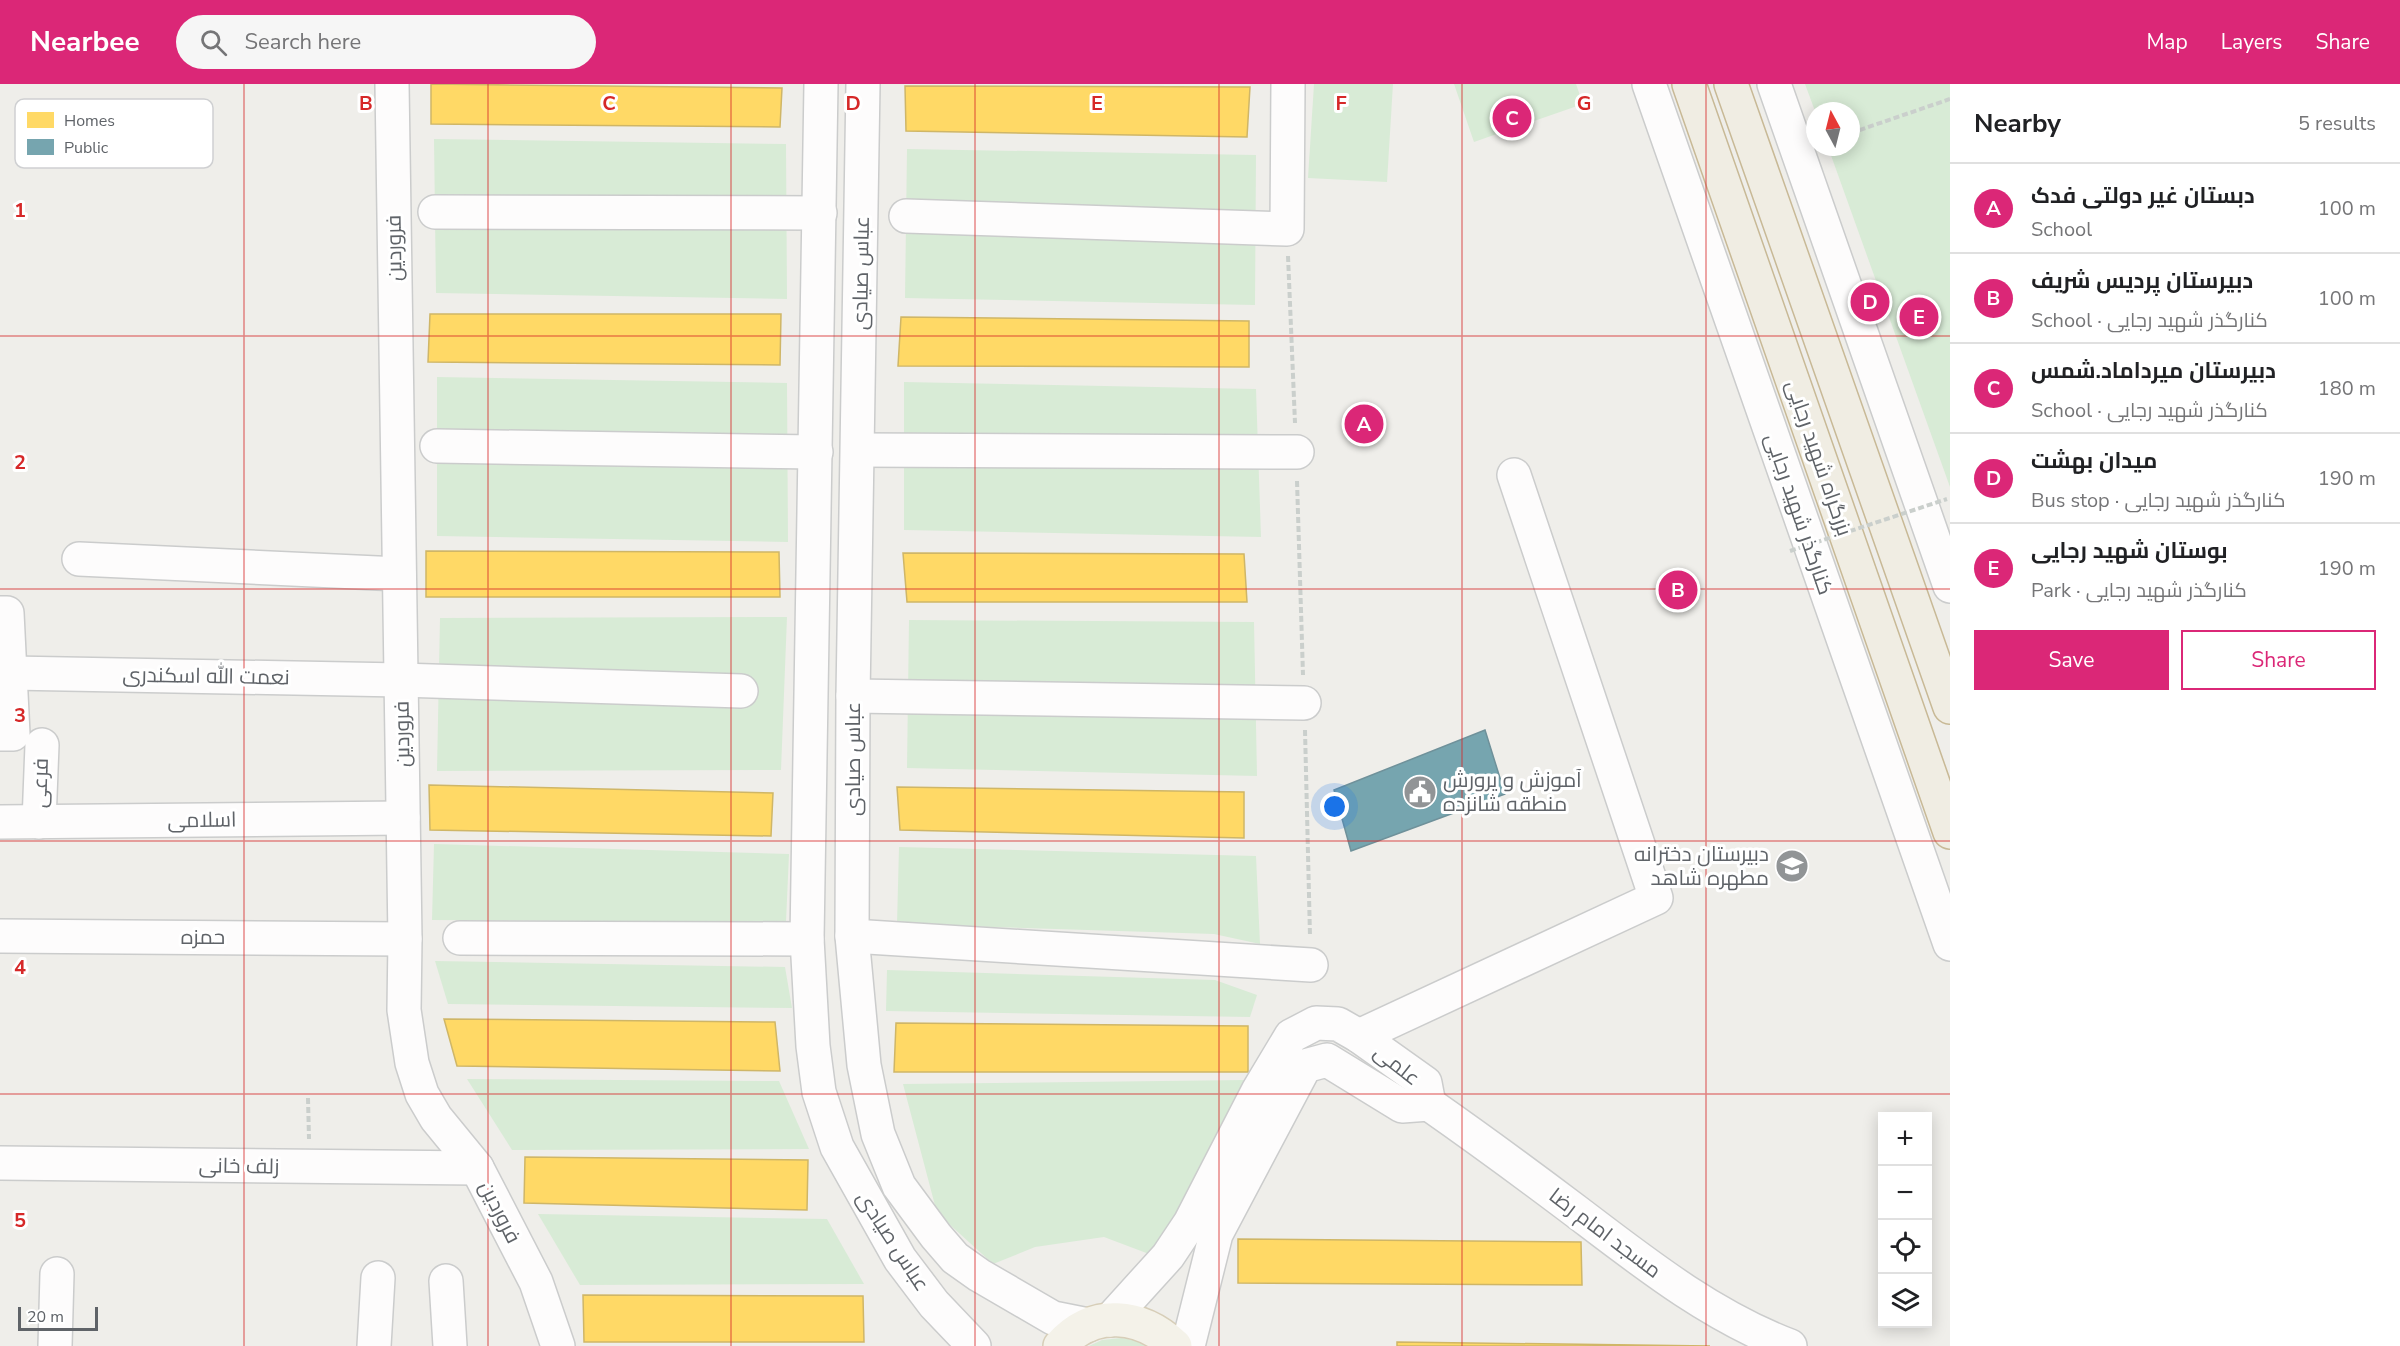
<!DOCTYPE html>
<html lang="en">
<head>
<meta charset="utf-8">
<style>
	body { margin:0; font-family:"Nunito Sans",Cairo,sans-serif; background:#f6f6f6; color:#202124 }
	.controls { position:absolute; right:18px; bottom:18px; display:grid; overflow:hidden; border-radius:0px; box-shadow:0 3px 15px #0003 }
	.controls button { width:54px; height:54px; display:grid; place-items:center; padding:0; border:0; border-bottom:2px solid #e0e0e0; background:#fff; color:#202124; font:30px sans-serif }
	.compass { position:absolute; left:1806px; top:18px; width:54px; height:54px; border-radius:50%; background:#fff; box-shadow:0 3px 15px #0003; rotate:353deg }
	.scale { position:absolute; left:18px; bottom:15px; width:80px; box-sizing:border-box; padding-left:6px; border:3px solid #5f6368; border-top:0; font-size:16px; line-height:21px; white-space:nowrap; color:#5f6368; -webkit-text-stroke:4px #fff; paint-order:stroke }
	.you { position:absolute; left:1335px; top:723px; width:21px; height:21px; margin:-15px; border:4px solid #fff; border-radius:50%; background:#1a73e8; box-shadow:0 0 0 9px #1a73e833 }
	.badge { display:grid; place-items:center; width:39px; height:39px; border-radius:50%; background:#db2777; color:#fff; font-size:20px; font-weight:700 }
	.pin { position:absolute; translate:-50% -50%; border:3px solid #fff; box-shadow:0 2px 6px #0006 }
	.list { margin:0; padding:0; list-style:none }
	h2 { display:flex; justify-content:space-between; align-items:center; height:78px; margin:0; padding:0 24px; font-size:26px }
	h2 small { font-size:20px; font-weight:400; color:#757577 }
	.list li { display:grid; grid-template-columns:39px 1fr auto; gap:18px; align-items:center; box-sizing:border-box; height:90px; padding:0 24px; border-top:2px solid #e0e0e0 }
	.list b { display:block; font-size:22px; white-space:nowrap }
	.list p { margin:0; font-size:20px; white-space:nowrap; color:#757577 }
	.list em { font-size:20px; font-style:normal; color:#757577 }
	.actions { display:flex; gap:12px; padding:18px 24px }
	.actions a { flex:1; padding:14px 0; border:2px solid #db2777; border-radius:0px; text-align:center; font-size:21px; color:#db2777 }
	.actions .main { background:#db2777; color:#fff }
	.icon { flex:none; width:33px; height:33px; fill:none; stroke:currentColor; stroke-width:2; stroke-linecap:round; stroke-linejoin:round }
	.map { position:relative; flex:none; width:1950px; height:1262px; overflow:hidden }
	header { display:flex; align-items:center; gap:36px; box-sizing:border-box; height:84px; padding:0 30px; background:#db2777; color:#fff }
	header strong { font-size:28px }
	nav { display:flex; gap:33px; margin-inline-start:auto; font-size:21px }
	.search { width:420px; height:54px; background:#f6f6f6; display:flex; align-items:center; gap:15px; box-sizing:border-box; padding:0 21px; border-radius:33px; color:#757577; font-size:22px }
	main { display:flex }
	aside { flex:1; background:#fff }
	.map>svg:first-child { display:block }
</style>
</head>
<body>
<header>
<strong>Nearbee</strong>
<div class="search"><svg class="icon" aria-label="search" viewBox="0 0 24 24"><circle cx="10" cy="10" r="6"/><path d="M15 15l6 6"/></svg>Search here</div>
<nav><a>Map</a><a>Layers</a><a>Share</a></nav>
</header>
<main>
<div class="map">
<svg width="1950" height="1262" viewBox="0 0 1950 1262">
	<rect width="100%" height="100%" fill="#efeeea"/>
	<g fill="#d8ebd6">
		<path d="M 1314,0 L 1393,0 L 1387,98 L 1308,94 Z"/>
		<path d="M 1454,0 L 1576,0 L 1583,20 L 1474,58 Z"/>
		<path d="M 1805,0 L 1950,0 L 1950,403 L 1828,63 L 1851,63 L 1851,27 L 1815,27 Z"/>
		<path d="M 434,55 L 786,60 L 787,215 L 436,209 Z"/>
		<path d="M 907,65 L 1256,71 L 1255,221 L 905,214 Z"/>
		<path d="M 437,293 L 787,299 L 788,458 L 437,452 Z"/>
		<path d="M 904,298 L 1256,305 L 1261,453 L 904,446 Z"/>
		<path d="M 787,533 L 781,686 L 437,687 L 440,534 Z"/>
		<path d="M 909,536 L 1254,538 L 1257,692 L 907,684 Z"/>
		<path d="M 434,760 L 789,770 L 786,838 L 432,836 Z"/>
		<path d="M 899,763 L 1256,772 L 1260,860 L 1214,850 L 897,840 Z"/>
		<path d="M 435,877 L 785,883 L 792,924 L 448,920 Z"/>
		<path d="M 887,886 L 1215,896 L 1257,911 L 1250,933 L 886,927 Z"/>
		<path d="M 467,995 L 779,997 L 809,1065 L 512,1066 Z"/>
		<path d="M 1246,996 L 1195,1129 L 1149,1170 L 1104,1153 L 1035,1163 L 993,1180 L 937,1129 L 903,1000 Z"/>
		<path d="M 538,1130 L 827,1135 L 864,1200 L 580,1201 Z"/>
		<path d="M 1121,1254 L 1139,1257 L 1147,1262 L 1089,1262 L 1102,1256 Z"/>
	</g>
	<g fill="#ffd966" stroke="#cfb667" stroke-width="1.5">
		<path d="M 431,0 L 782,4 L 780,43 L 431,40 Z"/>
		<path d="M 905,2 L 1250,3 L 1247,53 L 906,47 Z"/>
		<path d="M 430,230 L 781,230 L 780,281 L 428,278 Z"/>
		<path d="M 901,233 L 1249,237 L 1249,283 L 898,282 Z"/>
		<path d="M 426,467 L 779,468 L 780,513 L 426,513 Z"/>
		<path d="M 903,469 L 1244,470 L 1247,518 L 907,518 Z"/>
		<path d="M 429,701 L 773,709 L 771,752 L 430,746 Z"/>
		<path d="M 897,703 L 1244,708 L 1244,754 L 900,746 Z"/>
		<path d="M 444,935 L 775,938 L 780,987 L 457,982 Z"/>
		<path d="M 896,939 L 1248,942 L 1248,988 L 894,988 Z"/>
		<path d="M 525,1073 L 808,1076 L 807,1126 L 524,1119 Z"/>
		<path d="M 1238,1155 L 1581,1158 L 1582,1201 L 1238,1199 Z"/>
		<path d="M 583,1211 L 863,1212 L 864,1258 L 584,1258 Z"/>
		<path d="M 1397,1258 L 1710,1262 L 1397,1262 Z"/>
	</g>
	<path fill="#76a5af" stroke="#6f919a" stroke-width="1.5" d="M 1485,646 L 1505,710 L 1351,767 L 1334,706 Z"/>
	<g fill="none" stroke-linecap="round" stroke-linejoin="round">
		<defs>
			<g id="minor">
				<path d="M 392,0 L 405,855 L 404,926 L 412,979 L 422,1010 L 436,1034 L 477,1084 L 536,1198 L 558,1262"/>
				<path d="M 821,0 L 807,855 L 813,962 L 819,1008 L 837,1063 L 900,1175 L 934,1220 L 974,1262"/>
				<path d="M 863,0 L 853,612 L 852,852 L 864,981 L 878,1050 L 899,1102 L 936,1152 L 955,1174 L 979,1191 L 1053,1234 L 1088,1241"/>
				<path d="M 1649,0 L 1950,860"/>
				<path d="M 1774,0 L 1950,502"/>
				<path d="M 435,128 L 820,129"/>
				<path d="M 906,132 L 1287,145 L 1288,0"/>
				<path d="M 437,362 L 816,368"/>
				<path d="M 859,366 L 1297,368"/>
				<path d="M 79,475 L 399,490"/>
				<path d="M 0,529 L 7,529 L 13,650 L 0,650"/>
				<path d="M 11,589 L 401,596 L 741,607"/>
				<path d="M 853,612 L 1304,619"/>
				<path d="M 0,738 L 403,734"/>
				<path d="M 39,738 L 42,661"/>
				<path d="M 0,852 L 405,855"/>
				<path d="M 852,852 L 1311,881"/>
				<path d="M 460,854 L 807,855"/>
				<path d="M 1359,952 L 1656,814 L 1514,391"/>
				<path d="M 1429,1020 C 1479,1055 1528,1091 1577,1128 C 1644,1179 1711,1232 1790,1262"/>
				<path d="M 0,1079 L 477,1084"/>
				<path d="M 446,1197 L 450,1262"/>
				<path d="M 1110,1236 L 1168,1172 L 1190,1139 L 1258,1007 L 1291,952 L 1316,939 L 1338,940 L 1359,952 L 1425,999 L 1429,1020"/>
				<path d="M 55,1262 L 57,1190"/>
				<path d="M 374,1262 L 378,1194"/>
				<path d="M 1188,1262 L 1216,1150 L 1305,982 L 1327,976 L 1402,1022 L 1429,1020"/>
			</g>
			<path id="major" d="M 1060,1262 C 1093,1224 1141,1230 1175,1262"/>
			<g id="highway">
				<path d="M 1689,0 L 1950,748"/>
				<path d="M 1731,0 L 1950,623"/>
			</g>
		</defs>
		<use href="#minor" stroke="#cbcccc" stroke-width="36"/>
		<use href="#major" stroke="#d7ceb8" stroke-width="36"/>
		<use href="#highway" stroke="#c8b996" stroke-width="36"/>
		<g stroke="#cacfcc" stroke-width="4" stroke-dasharray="6 3" stroke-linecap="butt">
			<path d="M 1851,49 L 1950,15"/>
			<path d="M 1288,172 L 1295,339"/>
			<path d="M 1297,397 L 1303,591"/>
			<path d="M 1305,646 L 1310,852"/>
			<path d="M 308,1014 L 309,1055"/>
		</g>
		<use href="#minor" stroke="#fdfcfc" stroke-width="33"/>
		<use href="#major" stroke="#f4f2e9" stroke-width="33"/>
		<use href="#highway" stroke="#f0ede3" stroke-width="33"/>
		<path stroke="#cacfcc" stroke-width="4" stroke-dasharray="6 3" stroke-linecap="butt" d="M 1790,467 L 1947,415"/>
	</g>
	<path fill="none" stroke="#d62828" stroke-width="1.5" stroke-opacity="0.55" d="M 244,0 L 244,1262M 488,0 L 488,1262M 731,0 L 731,1262M 975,0 L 975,1262M 1219,0 L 1219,1262M 1462,0 L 1462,1262M 1706,0 L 1706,1262M 0,252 L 1950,252M 0,505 L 1950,505M 0,757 L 1950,757M 0,1010 L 1950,1010"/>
	<defs>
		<symbol id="civic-disc" viewBox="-11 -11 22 22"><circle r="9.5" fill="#919496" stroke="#fff"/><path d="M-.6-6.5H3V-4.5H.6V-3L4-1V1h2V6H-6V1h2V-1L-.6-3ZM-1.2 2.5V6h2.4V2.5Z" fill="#fff"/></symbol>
		<symbol id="school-disc" viewBox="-11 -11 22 22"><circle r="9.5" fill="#919496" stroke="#fff"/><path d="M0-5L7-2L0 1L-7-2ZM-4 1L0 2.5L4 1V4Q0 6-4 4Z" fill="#fff"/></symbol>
	</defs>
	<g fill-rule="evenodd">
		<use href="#civic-disc" x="1401" y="689" width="38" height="38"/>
		<use href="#school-disc" x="1773" y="763" width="38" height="38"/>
	</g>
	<g text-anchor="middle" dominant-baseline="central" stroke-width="6" stroke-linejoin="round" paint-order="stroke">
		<g font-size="21" fill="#5f6368" stroke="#fff">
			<text transform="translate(394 164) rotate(-91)">فروردین</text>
			<text transform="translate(861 189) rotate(-89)">عباس صیادی</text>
			<text transform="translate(1819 374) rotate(71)">بزرگراه شهید رجایی</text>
			<text transform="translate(1799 430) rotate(71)">کنارگذر شهید رجایی</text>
			<text transform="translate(206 592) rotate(1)">نعمت الله اسکندری</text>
			<text transform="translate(402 650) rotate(-91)">فروردین</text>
			<text transform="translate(853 675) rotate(-90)">عباس صیادی</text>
			<text transform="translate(40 699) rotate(-88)">فرعی</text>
			<text transform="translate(202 736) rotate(-1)">اسلامی</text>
			<text x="203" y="853">حمزه</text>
			<text transform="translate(1397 981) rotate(38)">علمی</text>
			<text transform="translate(239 1082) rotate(1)">زلف خانی</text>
			<text transform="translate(500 1128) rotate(63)">فروردین</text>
			<text transform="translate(1605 1149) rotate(37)">مسجد امام رضا</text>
			<text transform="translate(893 1157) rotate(57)">عباس صیادی</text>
		</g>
		<g font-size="21" fill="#5f6368" stroke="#fff" text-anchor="start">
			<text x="1443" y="696">آموزش و پرورش<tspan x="1443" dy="24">منطقه شانزده</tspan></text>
			<text x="1769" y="770" text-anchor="end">دبیرستان دخترانه<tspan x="1769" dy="24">مطهره شاهد</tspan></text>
		</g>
	</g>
	<rect x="15" y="15" width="198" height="69" rx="9" fill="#fff" stroke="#cfd0d2" stroke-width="1.5"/>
	<rect x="27" y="28" width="27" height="16" fill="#ffd966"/>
	<rect x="27" y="55" width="27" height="16" fill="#76a5af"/>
	<g font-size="16" fill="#5f6368">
		<text x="64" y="42">Homes</text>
		<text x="64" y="69">Public</text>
	</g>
	<g font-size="20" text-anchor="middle" font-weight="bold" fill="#d62828" stroke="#fff" stroke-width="6" stroke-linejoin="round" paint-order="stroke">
		<text x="366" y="26">B</text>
		<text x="609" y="26">C</text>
		<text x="853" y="26">D</text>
		<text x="1097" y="26">E</text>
		<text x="1341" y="26">F</text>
		<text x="1584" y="26">G</text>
		<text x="20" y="133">1</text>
		<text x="20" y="385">2</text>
		<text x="20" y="638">3</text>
		<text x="20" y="890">4</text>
		<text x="20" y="1143">5</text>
	</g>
</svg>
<div class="controls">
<button>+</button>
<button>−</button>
<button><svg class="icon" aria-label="locate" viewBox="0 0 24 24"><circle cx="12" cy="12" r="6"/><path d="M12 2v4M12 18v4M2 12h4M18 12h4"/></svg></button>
<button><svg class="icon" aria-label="layers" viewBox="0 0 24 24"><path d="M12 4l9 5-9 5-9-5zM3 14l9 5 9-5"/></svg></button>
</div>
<svg class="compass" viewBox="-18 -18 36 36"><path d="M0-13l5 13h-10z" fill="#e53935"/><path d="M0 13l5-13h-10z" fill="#757577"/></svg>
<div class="scale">20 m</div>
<div class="you"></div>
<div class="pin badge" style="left:1364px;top:340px">A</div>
<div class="pin badge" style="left:1678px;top:506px">B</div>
<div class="pin badge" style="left:1512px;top:34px">C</div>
<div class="pin badge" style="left:1870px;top:218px">D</div>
<div class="pin badge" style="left:1919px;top:233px">E</div>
</div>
<aside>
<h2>Nearby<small>5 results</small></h2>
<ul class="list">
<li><span class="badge">A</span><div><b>دبستان غیر دولتی فدک</b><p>School</p></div><em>100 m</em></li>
<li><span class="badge">B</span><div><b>دبیرستان پردیس شریف</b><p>School · کنارگذر شهید رجایی</p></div><em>100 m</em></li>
<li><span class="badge">C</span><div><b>دبیرستان میرداماد.شمس</b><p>School · کنارگذر شهید رجایی</p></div><em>180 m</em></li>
<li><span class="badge">D</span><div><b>میدان بهشت</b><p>Bus stop · کنارگذر شهید رجایی</p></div><em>190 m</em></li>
<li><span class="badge">E</span><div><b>بوستان شهید رجایی</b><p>Park · کنارگذر شهید رجایی</p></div><em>190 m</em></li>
</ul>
<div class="actions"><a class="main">Save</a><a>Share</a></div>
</aside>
</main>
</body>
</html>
